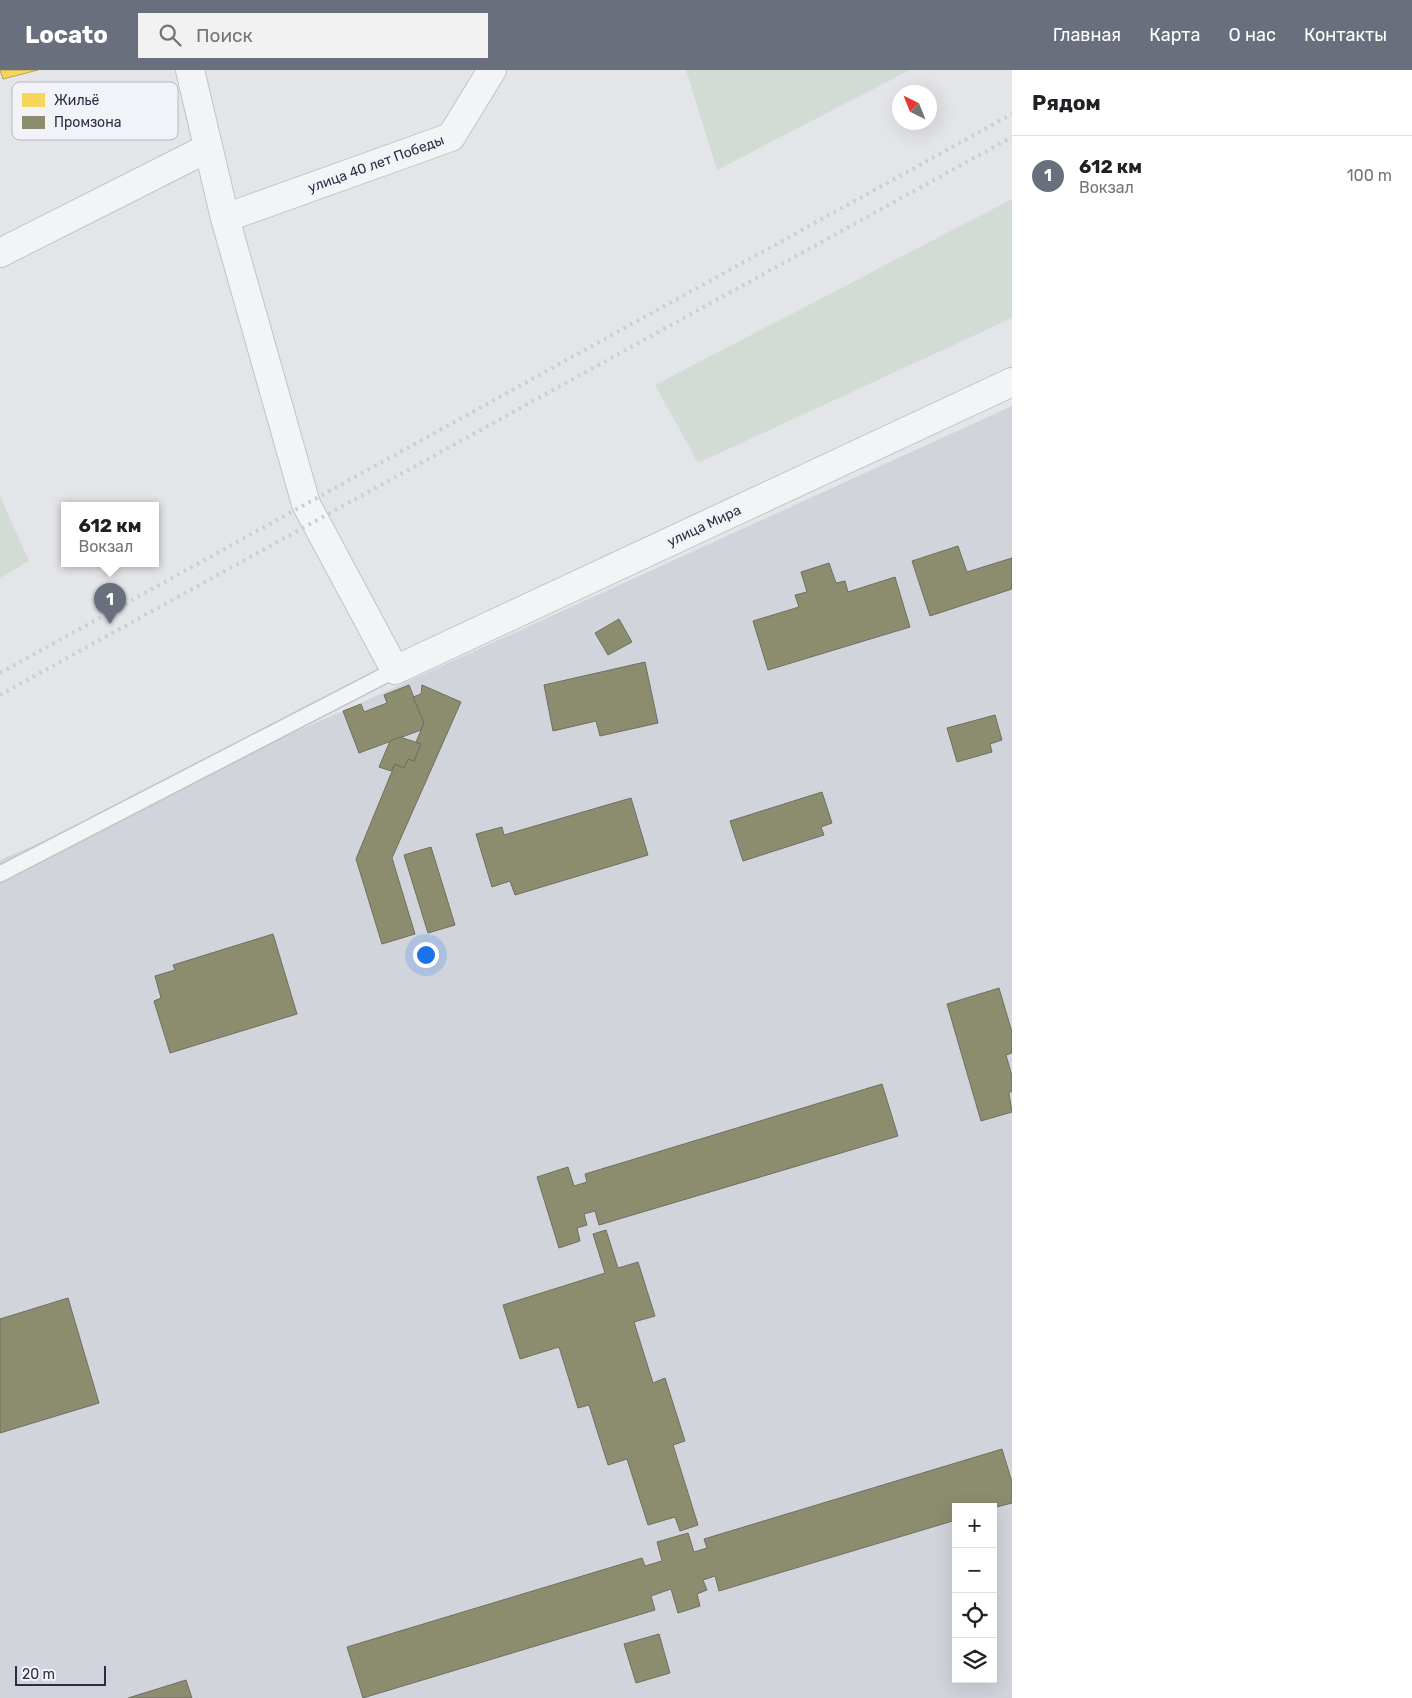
<!DOCTYPE html>
<html lang="ru">
<head>
<meta charset="utf-8">
<style>
	body { margin:0; font-family:Rubik,sans-serif; background:#f2f2f2; color:#202124 }
	.controls { position:absolute; right:15px; bottom:15px; display:grid; overflow:hidden; border-radius:0px; box-shadow:0 5px 20px #0002 }
	.controls button { width:45px; height:45px; display:grid; place-items:center; padding:0; border:0; border-bottom:1px solid #e0e0e0; background:#fff; color:#202124; font:25px sans-serif }
	.compass { position:absolute; left:892px; top:15px; width:45px; height:45px; border-radius:50%; background:#fff; box-shadow:0 5px 20px #0002; rotate:317deg }
	.scale { position:absolute; left:15px; bottom:12px; width:91px; box-sizing:border-box; padding-left:5px; border:2px solid #292f43; border-top:0; font-size:14px; line-height:18px; white-space:nowrap; color:#292f43; -webkit-text-stroke:4px #f2f3f8; paint-order:stroke }
	.you { position:absolute; left:425px; top:884px; width:18px; height:18px; margin:-12px; border:4px solid #fff; border-radius:50%; background:#1a73e8; box-shadow:0 0 0 8px #1a73e833 }
	.badge { display:grid; place-items:center; width:32px; height:32px; border-radius:50%; background:#6a6f7d; color:#fff; font-size:16px; font-weight:700 }
	.pin { position:absolute; translate:-50% -41px; filter:drop-shadow(0 1px 2px #0008) }
	.pin::after { content:''; position:absolute; top:26px; width:18px; height:15px; background:inherit; clip-path:polygon(0 0,100% 0,50% 100%) }
	.popup { position:absolute; left:61px; top:432px; width:98px; height:65px; box-sizing:border-box; display:grid; place-content:center; border-radius:0px; background:#fff; filter:drop-shadow(0 1px 4px #0005); font-size:16px; white-space:nowrap; color:#757577 }
	.popup b { font-size:19px; color:#202124 }
	.popup::after { content:''; position:absolute; left:50%; top:100%; margin-left:-10px; border:10px solid transparent; border-top-color:#fff }
	.list { margin:0; padding:0; list-style:none }
	h2 { display:flex; justify-content:space-between; align-items:center; height:65px; margin:0; padding:0 20px; font-size:21px }
	h2 small { font-size:16px; font-weight:400; color:#757577 }
	.list li { display:grid; grid-template-columns:32px 1fr auto; gap:15px; align-items:center; box-sizing:border-box; height:80px; padding:0 20px; border-top:1px solid #e0e0e0 }
	.list b { display:block; font-size:19px; white-space:nowrap }
	.list p { margin:0; font-size:16px; white-space:nowrap; color:#757577 }
	.list em { font-size:16px; font-style:normal; color:#757577 }
	.icon { flex:none; width:28px; height:28px; fill:none; stroke:currentColor; stroke-width:2; stroke-linecap:round; stroke-linejoin:round }
	.map { position:relative; flex:none; width:1012px; height:1628px; overflow:hidden }
	header { display:flex; align-items:center; gap:30px; box-sizing:border-box; height:70px; padding:0 25px; background:#6a6f7d; color:#fff }
	header strong { font-size:24px }
	nav { display:flex; gap:28px; margin-inline-start:auto; font-size:18px }
	.search { width:350px; height:45px; background:#f2f2f2; display:flex; align-items:center; gap:12px; box-sizing:border-box; padding:0 18px; border-radius:0px; color:#757577; font-size:19px }
	main { display:flex }
	aside { flex:1; background:#fff }
	.map>svg:first-child { display:block }
</style>
</head>
<body>
<header>
<strong>Locato</strong>
<div class="search"><svg class="icon" aria-label="search" viewBox="0 0 24 24"><circle cx="10" cy="10" r="6"/><path d="M15 15l6 6"/></svg>Поиск</div>
<nav><a>Главная</a><a>Карта</a><a>О нас</a><a>Контакты</a></nav>
</header>
<main>
<div class="map">
<svg width="1012" height="1628" viewBox="0 0 1012 1628">
	<rect width="100%" height="100%" fill="#e4e5e9"/>
	<path fill="#d2d4dc" fill-rule="evenodd" d="M 1012,336 L 1012,1628 L 0,1628 L 0,790 L 343,641 ZM 956,1437 L 993,1437 L 993,1609 L 956,1609 Z"/>
	<g fill="#d3dcd4">
		<path d="M 686,0 L 910,0 L 717,100 Z"/>
		<path d="M 1012,129 L 1012,248 L 698,393 L 655,315 Z"/>
		<path d="M 0,426 L 29,491 L 0,508 Z"/>
	</g>
	<path fill="#f6d55c" stroke="#b8a354" d="M 0,0 L 38,0 L 3,9 Z"/>
	<g fill="#8c8c6e" stroke="#6e7061">
		<path d="M 958,476 L 967,502 L 1012,488 L 1012,519 L 930,546 L 912,491 Z"/>
		<path d="M 829,493 L 836,513 L 845,511 L 848,522 L 895,507 L 910,557 L 768,600 L 753,551 L 799,537 L 795,525 L 807,522 L 801,502 Z"/>
		<path d="M 619,549 L 632,572 L 608,585 L 595,563 Z"/>
		<path d="M 645,592 L 658,653 L 600,666 L 596,651 L 553,661 L 544,615 Z"/>
		<path d="M 409,615 L 424,653 L 421,660 L 359,683 L 343,641 L 361,634 L 364,642 L 387,633 L 384,625 Z"/>
		<path d="M 422,615 L 461,632 L 392,788 L 415,864 L 382,874 L 356,789 L 395,694 L 404,698 L 408,689 L 414,691 L 421,674 L 416,672 L 424,653 L 413,627 L 421,624 Z"/>
		<path d="M 995,645 L 1002,670 L 990,674 L 992,682 L 957,692 L 947,658 Z"/>
		<path d="M 400,667 L 421,674 L 414,691 L 408,689 L 404,698 L 395,694 L 391,701 L 379,697 L 390,671 Z"/>
		<path d="M 822,722 L 832,753 L 821,757 L 824,765 L 743,791 L 730,751 Z"/>
		<path d="M 631,728 L 648,785 L 515,825 L 510,811 L 492,817 L 476,764 L 502,757 L 504,765 Z"/>
		<path d="M 431,777 L 455,855 L 428,863 L 404,785 Z"/>
		<path d="M 273,864 L 297,944 L 170,983 L 154,931 L 161,928 L 155,906 L 175,900 L 173,895 Z"/>
		<path d="M 999,918 L 1012,962 L 1012,983 L 1006,985 L 1012,1006 L 1012,1021 L 1009,1023 L 1012,1042 L 981,1051 L 947,934 Z"/>
		<path d="M 882,1014 L 898,1066 L 599,1155 L 595,1141 L 584,1144 L 587,1155 L 577,1158 L 580,1171 L 559,1178 L 537,1107 L 568,1097 L 574,1116 L 587,1112 L 585,1104 Z"/>
		<path d="M 606,1160 L 618,1198 L 638,1192 L 655,1246 L 634,1252 L 653,1313 L 665,1308 L 685,1371 L 673,1375 L 698,1455 L 680,1461 L 675,1447 L 648,1455 L 627,1389 L 608,1395 L 589,1335 L 578,1338 L 559,1277 L 520,1289 L 503,1235 L 605,1203 L 593,1164 Z"/>
		<path d="M 68,1228 L 99,1333 L 0,1363 L 0,1249 Z"/>
		<path d="M 1002,1379 L 1012,1412 L 1012,1433 L 993,1438 L 956,1437 L 956,1450 L 719,1521 L 715,1506 L 703,1510 L 707,1520 L 697,1524 L 700,1536 L 678,1543 L 671,1519 L 651,1526 L 655,1540 L 363,1628 L 347,1577 L 642,1488 L 645,1496 L 662,1491 L 657,1472 L 688,1463 L 694,1482 L 707,1478 L 704,1469 Z"/>
		<path d="M 659,1564 L 670,1603 L 636,1613 L 624,1574 Z"/>
		<path d="M 186,1610 L 192,1628 L 128,1628 Z"/>
	</g>
	<g fill="none" stroke-linecap="round" stroke-linejoin="round">
		<defs>
			<path id="service" d="M 0,804 L 395,600"/>
			<g id="minor">
				<path d="M 225,148 L 451,67 L 492,0"/>
				<path d="M 0,183 L 208,78"/>
			</g>
			<path id="tertiary" d="M 190,0 L 225,148 L 306,434 L 395,600 L 1012,312"/>
		</defs>
		<use href="#service" stroke="#c2c3c7" stroke-width="18"/>
		<use href="#minor" stroke="#c2c3c7" stroke-width="30"/>
		<use href="#tertiary" stroke="#c2c3c7" stroke-width="30"/>
		<use href="#service" stroke="#f3f4f6" stroke-width="15"/>
		<use href="#minor" stroke="#f3f4f6" stroke-width="28"/>
		<use href="#tertiary" stroke="#f3f4f6" stroke-width="28"/>
		<g stroke="#cccdd1" stroke-width="4" stroke-dasharray="2.5 5" stroke-linecap="butt">
			<path d="M 0,603 L 1012,44"/>
			<path d="M 0,625 L 1012,67"/>
		</g>
	</g>
	<g text-anchor="middle" dominant-baseline="central" stroke-width="5" stroke-linejoin="round" paint-order="stroke">
		<g font-size="14" fill="#292f43" stroke="#f2f3f8">
			<text transform="translate(376 94) rotate(-20)">улица 40 лет Победы</text>
			<text transform="translate(704 456) rotate(-25)">улица Мира</text>
		</g>
	</g>
	<rect x="12" y="12" width="166" height="58" rx="8" fill="#f2f3f8" stroke="#b6b8c2" stroke-width="1"/>
	<rect x="22" y="23" width="23" height="14" fill="#f6d55c"/>
	<rect x="22" y="46" width="23" height="13" fill="#8c8c6e"/>
	<g font-size="14" fill="#292f43">
		<text x="54" y="35">Жильё</text>
		<text x="54" y="57">Промзона</text>
	</g>
</svg>
<div class="controls">
<button>+</button>
<button>−</button>
<button><svg class="icon" aria-label="locate" viewBox="0 0 24 24"><circle cx="12" cy="12" r="6"/><path d="M12 2v4M12 18v4M2 12h4M18 12h4"/></svg></button>
<button><svg class="icon" aria-label="layers" viewBox="0 0 24 24"><path d="M12 4l9 5-9 5-9-5zM3 14l9 5 9-5"/></svg></button>
</div>
<svg class="compass" viewBox="-18 -18 36 36"><path d="M0-13l5 13h-10z" fill="#e53935"/><path d="M0 13l5-13h-10z" fill="#757577"/></svg>
<div class="scale">20 m</div>
<div class="you"></div>
<div class="pin badge" style="left:110px;top:554px">1</div>
<div class="popup"><b>612 км</b>Вокзал</div>
</div>
<aside>
<h2>Рядом<small></small></h2>
<ul class="list">
<li><span class="badge">1</span><div><b>612 км</b><p>Вокзал</p></div><em>100 m</em></li>
</ul>
</aside>
</main>
</body>
</html>
